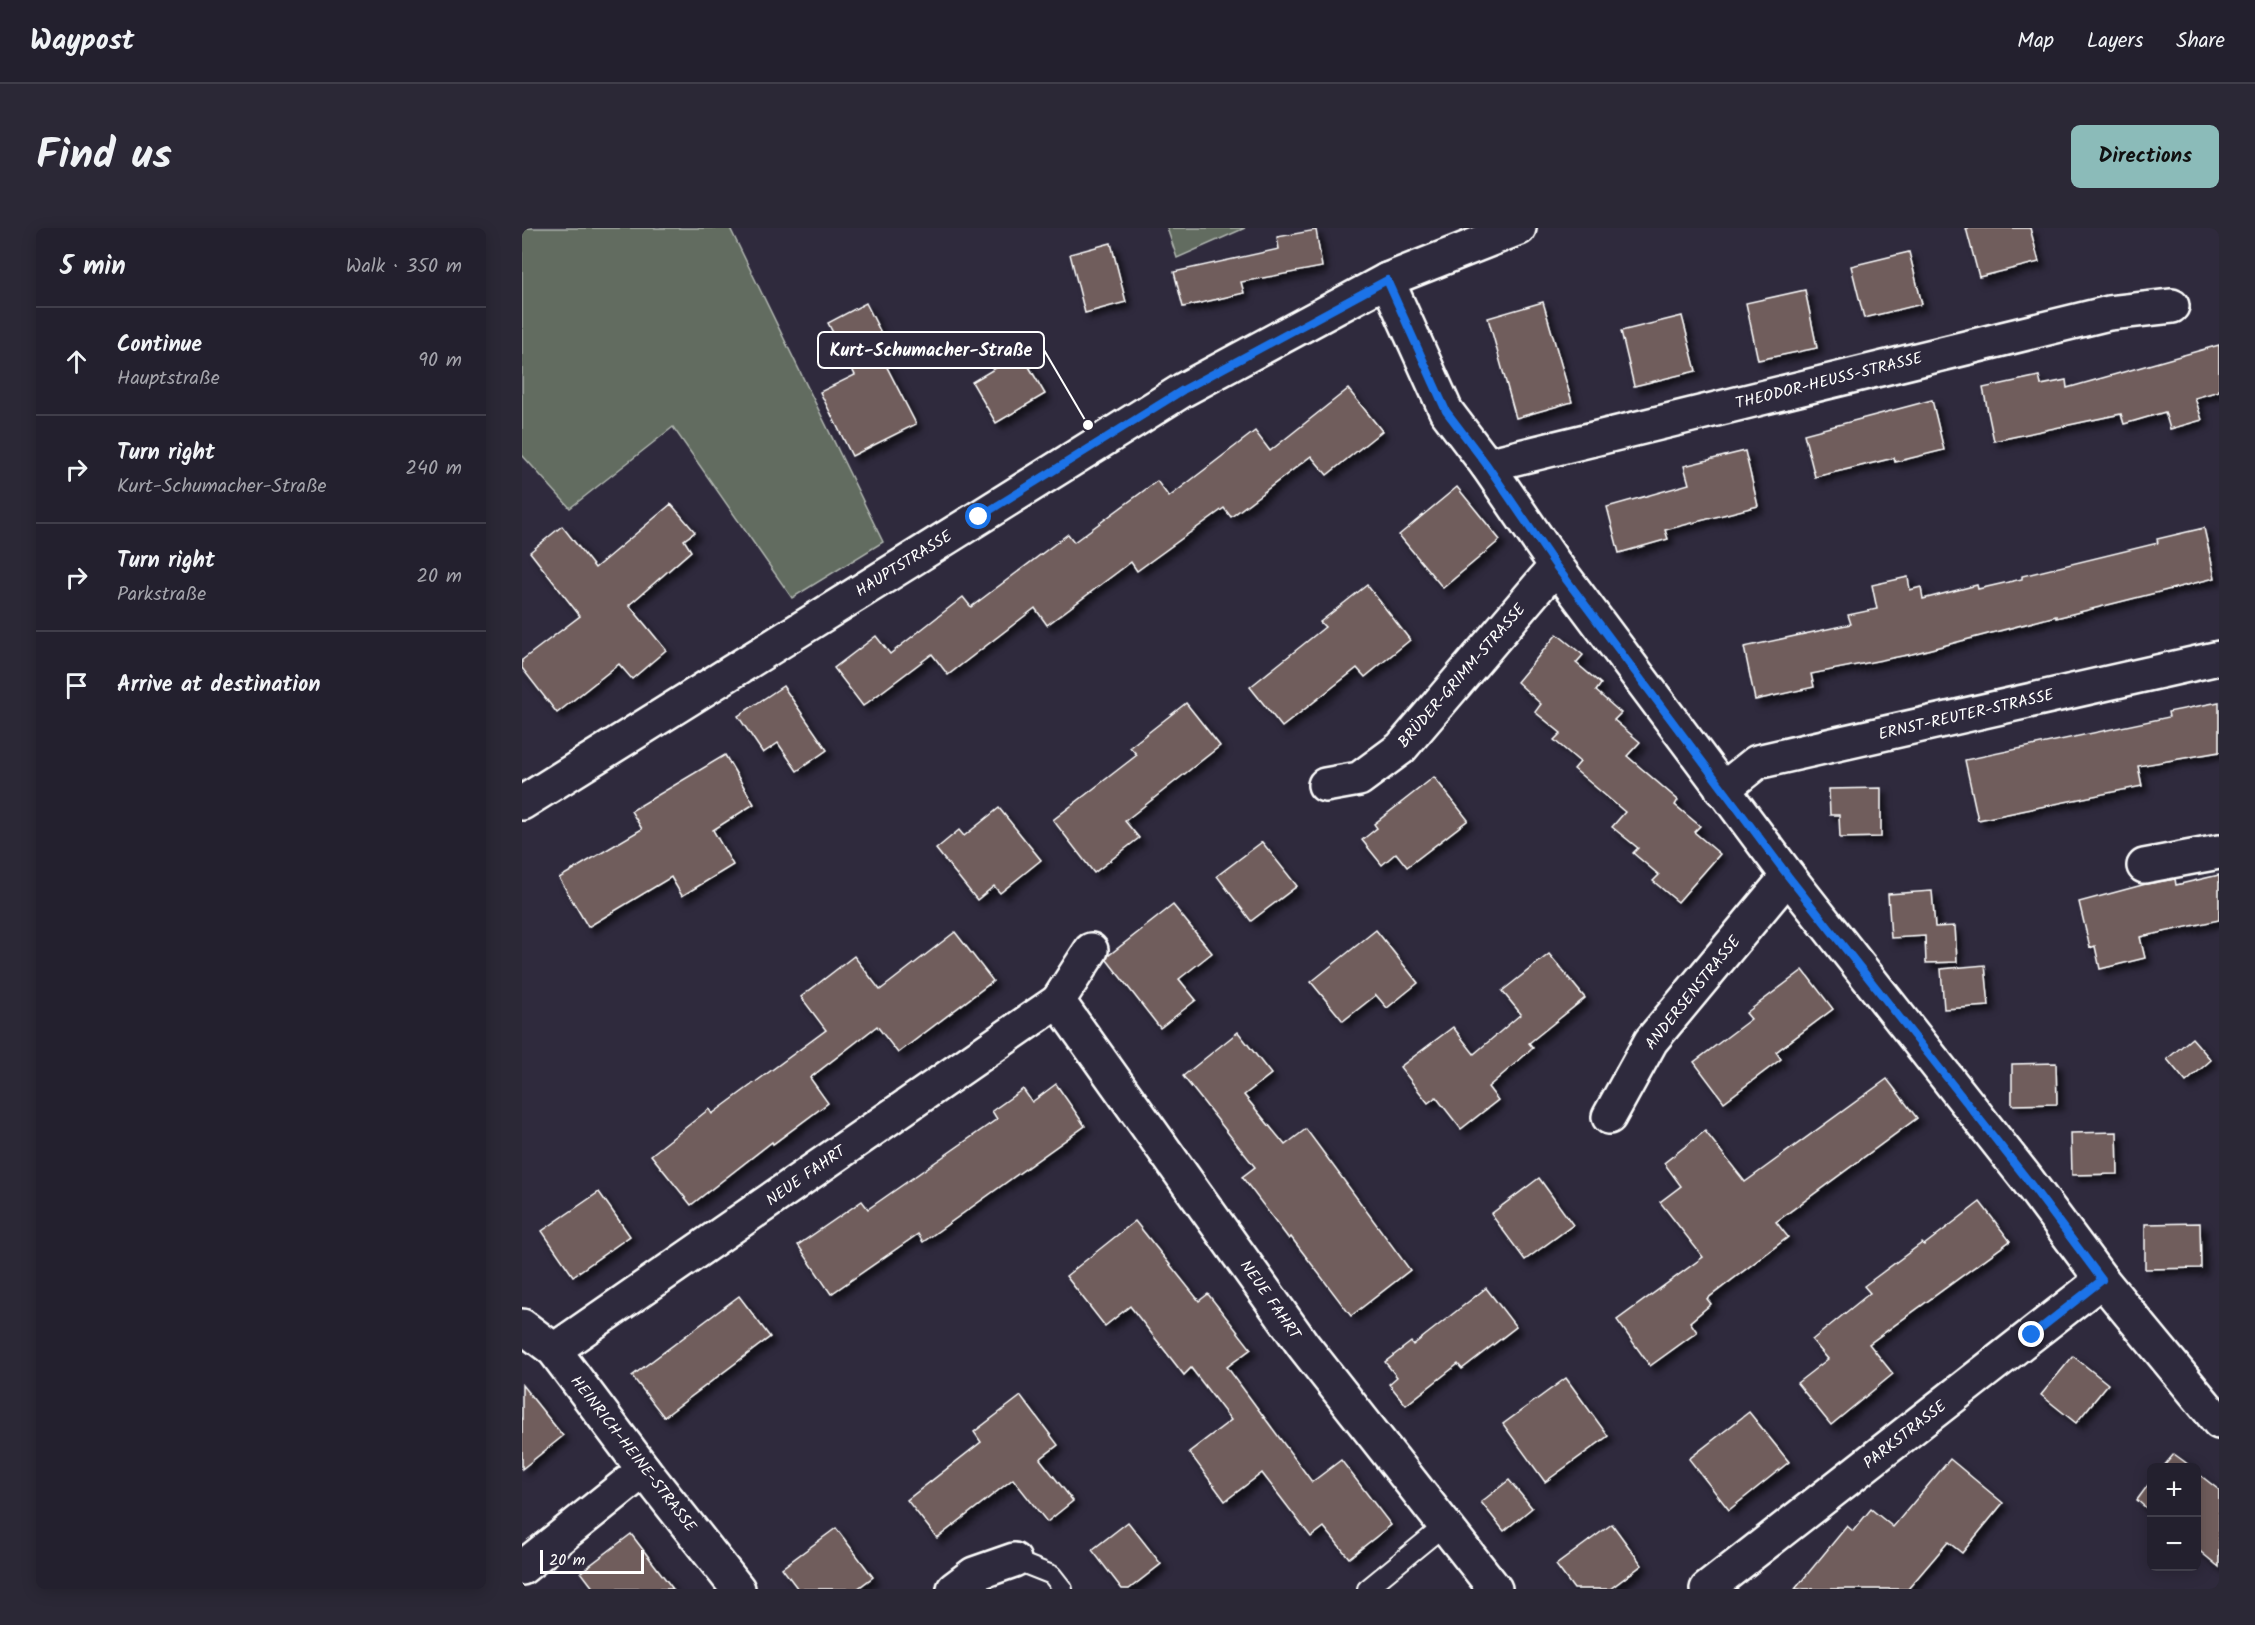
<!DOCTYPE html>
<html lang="en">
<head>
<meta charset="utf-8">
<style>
	body { margin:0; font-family:Kalam,sans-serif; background:#2b2836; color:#f1f3f6 }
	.controls { position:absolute; right:18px; bottom:18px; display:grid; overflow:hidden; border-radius:9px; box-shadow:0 3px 15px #0003 }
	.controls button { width:54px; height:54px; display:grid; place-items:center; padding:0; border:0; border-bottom:2px solid #403e4a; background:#23202e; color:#f1f3f6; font:30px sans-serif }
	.scale { position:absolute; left:18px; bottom:15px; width:104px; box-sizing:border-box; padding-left:6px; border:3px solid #fff; border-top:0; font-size:16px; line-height:21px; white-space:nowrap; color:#fff; -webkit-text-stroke:4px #2f2a3d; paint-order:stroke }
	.stop { position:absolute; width:18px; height:18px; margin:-14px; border:4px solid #1a73e8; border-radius:50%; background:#fff }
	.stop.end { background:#1a73e8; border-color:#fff; box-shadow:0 2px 6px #0008 }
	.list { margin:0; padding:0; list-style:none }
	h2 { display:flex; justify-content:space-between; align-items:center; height:78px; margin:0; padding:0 24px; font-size:26px }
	h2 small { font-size:20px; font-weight:400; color:#a3a3aa }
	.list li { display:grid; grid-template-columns:39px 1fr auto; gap:18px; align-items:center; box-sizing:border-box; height:108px; padding:0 24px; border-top:2px solid #403e4a }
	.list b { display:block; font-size:22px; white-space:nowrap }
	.list p { margin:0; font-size:20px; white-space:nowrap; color:#a3a3aa }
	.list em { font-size:20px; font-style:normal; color:#a3a3aa }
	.icon { flex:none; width:33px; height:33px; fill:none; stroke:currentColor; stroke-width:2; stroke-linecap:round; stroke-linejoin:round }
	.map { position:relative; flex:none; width:1697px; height:1361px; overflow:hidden; border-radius:9px }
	header { display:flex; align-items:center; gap:36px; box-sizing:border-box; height:84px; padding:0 30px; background:#23202e; border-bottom:2px solid #403e4a }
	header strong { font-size:28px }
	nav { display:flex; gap:33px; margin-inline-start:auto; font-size:21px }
	.intro { display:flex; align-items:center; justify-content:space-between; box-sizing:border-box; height:144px; padding:0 36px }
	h1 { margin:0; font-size:42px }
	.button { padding:15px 27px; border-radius:9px; background:#8bbbb9; color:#111; font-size:21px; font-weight:700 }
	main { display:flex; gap:36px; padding:0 36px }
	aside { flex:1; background:#23202e; border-radius:9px; box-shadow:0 3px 15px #0003 }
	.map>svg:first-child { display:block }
</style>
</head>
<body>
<header>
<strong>Waypost</strong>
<nav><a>Map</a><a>Layers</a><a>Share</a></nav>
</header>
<div class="intro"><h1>Find us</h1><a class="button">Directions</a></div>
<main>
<aside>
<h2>5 min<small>Walk · 350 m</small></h2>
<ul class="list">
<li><svg class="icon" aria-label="ahead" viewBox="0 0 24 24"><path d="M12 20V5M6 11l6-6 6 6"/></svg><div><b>Continue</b><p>Hauptstraße</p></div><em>90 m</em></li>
<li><svg class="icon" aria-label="right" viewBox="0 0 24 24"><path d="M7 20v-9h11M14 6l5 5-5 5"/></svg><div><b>Turn right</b><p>Kurt-Schumacher-Straße</p></div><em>240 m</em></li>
<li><svg class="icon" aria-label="right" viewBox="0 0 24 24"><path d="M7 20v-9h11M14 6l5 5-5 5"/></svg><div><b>Turn right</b><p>Parkstraße</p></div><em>20 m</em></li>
<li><svg class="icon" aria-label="arrive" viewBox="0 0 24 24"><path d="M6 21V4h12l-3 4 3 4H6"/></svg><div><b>Arrive at destination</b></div></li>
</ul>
</aside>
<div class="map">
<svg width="1697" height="1361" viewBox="0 0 1697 1361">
	<defs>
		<filter id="shadow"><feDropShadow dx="5.5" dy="5.5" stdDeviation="3" flood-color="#0009"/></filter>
	</defs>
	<rect width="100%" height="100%" fill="#2f2a3d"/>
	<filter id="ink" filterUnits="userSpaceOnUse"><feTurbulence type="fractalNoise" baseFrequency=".0167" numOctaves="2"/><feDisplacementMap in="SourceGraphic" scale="12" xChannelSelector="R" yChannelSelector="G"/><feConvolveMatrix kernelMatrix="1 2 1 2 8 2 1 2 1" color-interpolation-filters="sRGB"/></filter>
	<g filter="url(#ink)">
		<g fill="#626c61" stroke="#b0b6b0" stroke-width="1.5">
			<path d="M 0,0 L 208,0 L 361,314 L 270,370 L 151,199 L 48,280 L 0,227 Z"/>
			<path d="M 645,0 L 723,0 L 655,30 Z"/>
		</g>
		<g fill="#6f5d5c" stroke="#fff" stroke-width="1.5" filter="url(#shadow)">
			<path d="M 1444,0 L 1508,0 L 1517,34 L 1457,49 Z"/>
			<path d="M 794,2 L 800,39 L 719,54 L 722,65 L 661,79 L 652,44 L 757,21 L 755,9 Z"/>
			<path d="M 589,15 L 604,74 L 563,85 L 548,26 Z"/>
			<path d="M 1387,24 L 1400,76 L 1342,90 L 1329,38 Z"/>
			<path d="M 1283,62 L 1295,120 L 1236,132 L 1224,75 Z"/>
			<path d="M 1021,74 L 1050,174 L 994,190 L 966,90 Z"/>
			<path d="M 344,75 L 360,107 L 351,112 L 394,196 L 330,228 L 298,164 L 333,147 L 306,95 Z"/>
			<path d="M 1160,88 L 1174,143 L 1112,158 L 1099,103 Z"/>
			<path d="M 1697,117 L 1697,163 L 1673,170 L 1680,192 L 1648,201 L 1643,184 L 1602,196 L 1599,186 L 1472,213 L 1461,160 L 1517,148 L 1519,157 L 1544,152 L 1545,160 Z"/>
			<path d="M 499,125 L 523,166 L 474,195 L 450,154 Z"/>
			<path d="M 826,161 L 860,203 L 805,247 L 789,228 L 709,289 L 702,280 L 615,343 L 609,334 L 525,397 L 513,380 L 426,447 L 410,426 L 341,478 L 312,440 L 354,408 L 368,426 L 441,369 L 449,379 L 546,306 L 552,314 L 635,253 L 647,269 L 733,203 L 748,223 Z"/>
			<path d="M 1410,172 L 1422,222 L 1373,234 L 1372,230 L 1293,249 L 1282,206 Z"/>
			<path d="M 1223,223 L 1236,278 L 1143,302 L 1146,311 L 1097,325 L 1085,279 L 1167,256 L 1162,238 Z"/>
			<path d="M 935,259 L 978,312 L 921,360 L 877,307 Z"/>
			<path d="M 149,276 L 173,304 L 162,312 L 169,323 L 107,377 L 144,422 L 110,451 L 97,436 L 35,485 L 0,440 L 0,432 L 58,388 L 8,324 L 40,298 L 73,340 Z"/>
			<path d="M 1682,300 L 1693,350 L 1534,390 L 1534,388 L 1390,426 L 1289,446 L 1292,459 L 1233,472 L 1222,419 L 1329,396 L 1326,387 L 1355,381 L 1350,357 L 1386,349 L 1388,362 L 1399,359 L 1401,371 L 1455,357 L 1456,361 L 1500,351 L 1500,348 L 1636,315 L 1635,311 Z"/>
			<path d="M 845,357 L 888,412 L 843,449 L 835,440 L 760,499 L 728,459 L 803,399 L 798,394 Z"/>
			<path d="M 1035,406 L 1061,427 L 1054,435 L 1079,456 L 1074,463 L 1099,485 L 1092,492 L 1118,514 L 1105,528 L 1156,572 L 1153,577 L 1178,598 L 1172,604 L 1198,626 L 1156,674 L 1131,653 L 1137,647 L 1111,625 L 1116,620 L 1090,599 L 1103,584 L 1052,541 L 1058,534 L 1032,512 L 1039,505 L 1013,484 L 1019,476 L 995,454 Z"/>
			<path d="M 261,458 L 305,522 L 275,543 L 256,515 L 241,525 L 216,488 Z"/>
			<path d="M 1697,474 L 1697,524 L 1616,538 L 1620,558 L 1456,592 L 1443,532 L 1647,489 L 1646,484 Z"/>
			<path d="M 664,475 L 698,518 L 603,593 L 617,610 L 572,645 L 531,592 L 615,527 L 608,519 Z"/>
			<path d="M 203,527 L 232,576 L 191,602 L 211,637 L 160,668 L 149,649 L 66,699 L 37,650 L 120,601 L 109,583 Z"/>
			<path d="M 912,549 L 946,592 L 885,639 L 874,625 L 860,637 L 840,612 L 855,600 L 852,596 Z"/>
			<path d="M 1359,560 L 1359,609 L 1318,610 L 1317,587 L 1308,587 L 1307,561 Z"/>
			<path d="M 477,580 L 519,632 L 478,665 L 472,658 L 455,672 L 414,621 L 437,602 L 442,608 Z"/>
			<path d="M 740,614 L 775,658 L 729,693 L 695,648 Z"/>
			<path d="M 1697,647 L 1697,692 L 1618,709 L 1623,730 L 1578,741 L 1573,718 L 1568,720 L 1557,674 L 1624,656 L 1653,651 L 1654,657 Z"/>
			<path d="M 1410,663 L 1413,699 L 1433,698 L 1435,734 L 1404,735 L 1403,708 L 1369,710 L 1366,666 Z"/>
			<path d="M 651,677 L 690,725 L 657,751 L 674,772 L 638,800 L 585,732 L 586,728 Z"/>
			<path d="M 854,702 L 896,755 L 865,780 L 854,767 L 821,793 L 789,754 Z"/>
			<path d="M 433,704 L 471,753 L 376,825 L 355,798 L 288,850 L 306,875 L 251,916 L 250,914 L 169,977 L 129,927 L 187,881 L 190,886 L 304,802 L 279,769 L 332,728 L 358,762 Z"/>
			<path d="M 1027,726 L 1063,770 L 1007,815 L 1011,820 L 966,859 L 976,872 L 939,901 L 914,869 L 906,875 L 878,839 L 931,799 L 952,826 L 999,786 L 980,763 Z"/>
			<path d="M 1463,737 L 1467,778 L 1422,781 L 1419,741 Z"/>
			<path d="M 1281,742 L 1311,781 L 1254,824 L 1259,831 L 1202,874 L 1172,834 L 1229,791 L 1224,785 Z"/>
			<path d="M 716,804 L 749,846 L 722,867 L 763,917 L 784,901 L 888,1042 L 829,1088 L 769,1009 L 767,1011 L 720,949 L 733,939 L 661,848 Z"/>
			<path d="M 1670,810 L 1689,832 L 1664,854 L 1645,831 Z"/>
			<path d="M 1534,835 L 1535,876 L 1490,877 L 1490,836 Z"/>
			<path d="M 1365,851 L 1395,890 L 1254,994 L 1266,1009 L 1185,1071 L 1189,1076 L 1168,1094 L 1175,1104 L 1128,1138 L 1095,1092 L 1181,1029 L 1138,974 L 1159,958 L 1142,935 L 1183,903 L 1223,954 Z"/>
			<path d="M 534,856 L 563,898 L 401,1014 L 396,1006 L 309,1066 L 276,1017 L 340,973 L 346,981 L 475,891 L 470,883 L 501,861 L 510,874 Z"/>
			<path d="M 1595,904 L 1596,946 L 1550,947 L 1549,905 Z"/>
			<path d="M 1017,950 L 1051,997 L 1003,1032 L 969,986 Z"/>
			<path d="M 77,964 L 108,1008 L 51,1048 L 20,1003 Z"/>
			<path d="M 1458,974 L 1488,1013 L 1347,1116 L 1371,1146 L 1309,1197 L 1275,1155 L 1306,1131 L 1290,1112 L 1348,1065 L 1342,1058 L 1400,1015 L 1402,1017 Z"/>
			<path d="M 613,993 L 677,1073 L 686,1066 L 729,1121 L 705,1139 L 790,1254 L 819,1232 L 869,1297 L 827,1330 L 802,1299 L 789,1309 L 740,1245 L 703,1273 L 667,1224 L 709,1192 L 669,1140 L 662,1147 L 608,1078 L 583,1098 L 544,1048 Z"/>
			<path d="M 1678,995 L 1679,1040 L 1623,1041 L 1623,996 Z"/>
			<path d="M 964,1060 L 994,1099 L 940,1141 L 936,1136 L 884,1177 L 867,1156 L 875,1149 L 863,1134 L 889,1114 L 891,1117 Z"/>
			<path d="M 217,1068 L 248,1109 L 142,1189 L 110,1148 Z"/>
			<path d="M 1551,1128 L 1586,1156 L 1554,1195 L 1519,1167 Z"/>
			<path d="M 1044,1150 L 1086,1208 L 1023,1254 L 981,1196 Z"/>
			<path d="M 0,1157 L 41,1208 L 0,1241 Z"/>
			<path d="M 499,1168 L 536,1217 L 518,1231 L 551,1273 L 525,1294 L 491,1251 L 415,1310 L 385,1272 L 459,1214 L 452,1204 Z"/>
			<path d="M 1227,1184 L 1267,1234 L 1207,1282 L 1167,1231 Z"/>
			<path d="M 1652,1226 L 1663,1234 L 1669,1239 L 1641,1239 Z"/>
			<path d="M 1428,1231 L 1481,1275 L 1440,1325 L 1426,1314 L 1386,1361 L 1273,1361 L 1325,1298 L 1331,1303 L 1349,1281 L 1371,1299 Z"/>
			<path d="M 1674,1244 L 1697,1262 L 1697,1339 L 1674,1320 Z"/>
			<path d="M 987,1252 L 1010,1280 L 982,1303 L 959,1274 Z"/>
			<path d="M 1629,1253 L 1629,1284 L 1615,1272 Z"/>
			<path d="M 606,1294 L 639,1336 L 607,1361 L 600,1361 L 570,1322 Z"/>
			<path d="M 1090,1296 L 1120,1337 L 1088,1361 L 1052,1361 L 1034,1337 Z"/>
			<path d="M 314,1300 L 351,1349 L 335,1361 L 276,1361 L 260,1340 Z"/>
			<path d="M 109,1306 L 151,1361 L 72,1361 L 59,1344 Z"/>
		</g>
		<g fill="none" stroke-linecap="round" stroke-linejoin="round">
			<defs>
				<g id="lane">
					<path d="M 492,1332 L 530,1347 L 541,1361"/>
					<path d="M 845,1361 L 923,1297"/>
				</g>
				<g id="street">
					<path d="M 865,52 L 924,183 L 965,237 L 1034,338 L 1266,648 L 1504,950 L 1580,1052 L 1697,1194"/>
					<path d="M 965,237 L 1587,85 L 1650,78"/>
					<path d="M 803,557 L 837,551 L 879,520 L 1034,338"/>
					<path d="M 1200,562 L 1235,534 L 1697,430"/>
					<path d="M 1622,638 L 1697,624"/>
					<path d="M 536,773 L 569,722"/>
					<path d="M 1087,889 L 1129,813 L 1266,648"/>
					<path d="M 0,1098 L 32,1122 L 122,1242 L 216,1361"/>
					<path d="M 32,1122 L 536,773 L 781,1117 L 973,1361"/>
					<path d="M 0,1340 L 122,1242"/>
					<path d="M 432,1361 L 452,1346 L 492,1332"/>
					<path d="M 1185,1361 L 1580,1052"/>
				</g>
				<path id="secondary" d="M 0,575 L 661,162 L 865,52 L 997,0"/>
			</defs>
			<use href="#lane" stroke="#fff" stroke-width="22"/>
			<use href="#street" stroke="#fff" stroke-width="38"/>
			<use href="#secondary" stroke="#fff" stroke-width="38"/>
			<use href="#lane" stroke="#2f2a3d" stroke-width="18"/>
			<use href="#street" stroke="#2f2a3d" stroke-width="33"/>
			<use href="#secondary" stroke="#2f2a3d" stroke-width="33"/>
		</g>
	</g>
	<g fill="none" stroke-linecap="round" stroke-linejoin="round" filter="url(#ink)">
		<path stroke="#1a73e8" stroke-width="8" d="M 457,289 L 661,162 L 865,52 L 924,183 L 965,237 L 1034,338 L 1266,648 L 1504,950 L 1580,1052 L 1510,1107"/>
	</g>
	<g text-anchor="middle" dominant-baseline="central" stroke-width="4.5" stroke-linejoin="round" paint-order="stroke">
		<g font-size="16" fill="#fff" stroke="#2f2a3d">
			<text transform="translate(1307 153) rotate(-14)">THEODOR-HEUSS-STRASSE</text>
			<text transform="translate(382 336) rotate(-32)">HAUPTSTRASSE</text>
			<text transform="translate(940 448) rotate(-49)">BRÜDER-GRIMM-STRASSE</text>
			<text transform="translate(1444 487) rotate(-13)">ERNST-REUTER-STRASSE</text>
			<text transform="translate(1171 765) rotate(-51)">ANDERSENSTRASSE</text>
			<text transform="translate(284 948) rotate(-35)">NEUE FAHRT</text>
			<text transform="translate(748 1072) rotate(55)">NEUE FAHRT</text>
			<text transform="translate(1383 1207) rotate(-38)">PARKSTRASSE</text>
			<text transform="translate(111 1226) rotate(52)">HEINRICH-HEINE-STRASSE</text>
		</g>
	</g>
	<path fill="none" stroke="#fff" stroke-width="2" d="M566 197L522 122"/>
	<circle fill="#fff" stroke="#2f2a3d" stroke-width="2" cx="566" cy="197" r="6"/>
	<rect fill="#2f2a3d" stroke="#fff" stroke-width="2" x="296" y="104" width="226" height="36" rx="6"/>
	<g font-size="18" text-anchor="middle" font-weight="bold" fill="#fff">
		<text x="409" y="128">Kurt-Schumacher-Straße</text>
	</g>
</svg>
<div class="controls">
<button>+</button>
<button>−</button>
</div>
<div class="scale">20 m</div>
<div class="stop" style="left:457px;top:289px"></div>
<div class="stop end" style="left:1510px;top:1107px"></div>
</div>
</main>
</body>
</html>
